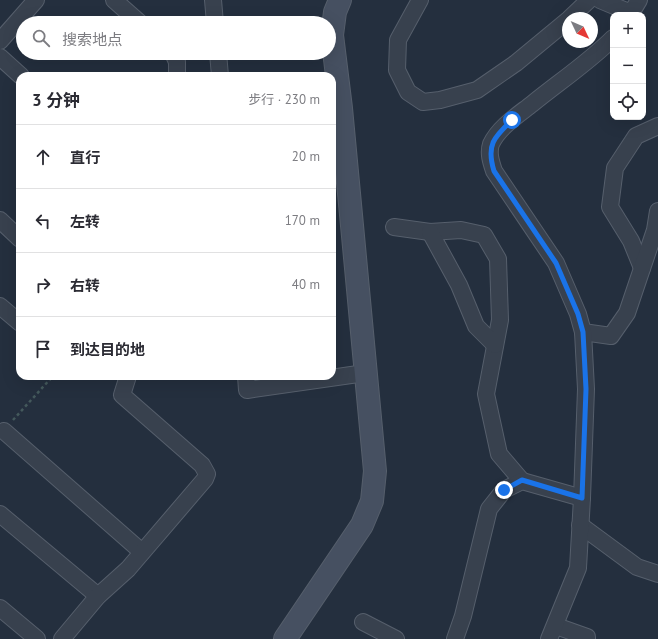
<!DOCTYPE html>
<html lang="zh">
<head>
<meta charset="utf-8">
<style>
	body { margin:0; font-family:"PT Sans","Noto Sans SC",sans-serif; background:#f2f2f3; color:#2b2b33 }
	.controls { position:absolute; right:12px; top:12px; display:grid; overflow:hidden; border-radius:8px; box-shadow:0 4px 16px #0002 }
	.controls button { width:36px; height:36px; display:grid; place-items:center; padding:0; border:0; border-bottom:1px solid #e1e1e2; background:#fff; color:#2b2b33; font:20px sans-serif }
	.compass { position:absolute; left:562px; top:12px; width:36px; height:36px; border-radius:50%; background:#fff; box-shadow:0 4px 16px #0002; rotate:134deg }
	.stop { position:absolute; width:12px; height:12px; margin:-9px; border:3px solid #1a73e8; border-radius:50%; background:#fff }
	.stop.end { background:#1a73e8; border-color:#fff; box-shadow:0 1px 4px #0008 }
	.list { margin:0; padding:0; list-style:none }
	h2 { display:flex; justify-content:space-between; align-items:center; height:52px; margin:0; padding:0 16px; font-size:17px }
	h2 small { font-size:13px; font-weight:400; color:#7c7c81 }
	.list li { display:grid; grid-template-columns:26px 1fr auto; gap:12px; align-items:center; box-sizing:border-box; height:64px; padding:0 16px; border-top:1px solid #e1e1e2 }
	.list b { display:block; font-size:15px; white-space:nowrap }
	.list em { font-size:13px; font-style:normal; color:#7c7c81 }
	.icon { flex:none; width:22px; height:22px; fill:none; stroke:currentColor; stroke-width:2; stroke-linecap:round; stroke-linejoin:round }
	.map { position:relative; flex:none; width:658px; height:639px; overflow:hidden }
	.search { position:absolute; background:#fff; box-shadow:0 4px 16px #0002; left:16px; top:16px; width:320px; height:44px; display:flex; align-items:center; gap:10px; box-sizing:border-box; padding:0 14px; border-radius:22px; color:#7c7c81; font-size:15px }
	.panel { position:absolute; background:#fff; box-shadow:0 4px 16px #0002; left:16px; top:72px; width:320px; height:308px; border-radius:12px }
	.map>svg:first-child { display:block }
</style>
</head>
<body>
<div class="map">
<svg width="658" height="639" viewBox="0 0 658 639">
	<rect width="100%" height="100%" fill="#242f3e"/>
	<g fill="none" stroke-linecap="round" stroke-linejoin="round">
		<defs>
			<g id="street">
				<path d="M 114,0 L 140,23"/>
				<path d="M 213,0 L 215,23"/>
				<path d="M 420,0 L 398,40 L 397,70 L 408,92 L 423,102 L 440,100 L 477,90 L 516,63 L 568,20"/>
				<path d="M 600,0 L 631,13"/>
				<path d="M 630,15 L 639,0"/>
				<path d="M 570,18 L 589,0"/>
				<path d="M 0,41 L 36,0"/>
				<path d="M 173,53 L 177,62 L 177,76"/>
				<path d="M 218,53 L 220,76"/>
				<path d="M 0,57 L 21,76"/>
				<path d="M 0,220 L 20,239"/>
				<path d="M 394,227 L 430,232 L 461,230 L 484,235 L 498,259 L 500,320 L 486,394 L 499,454 L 522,481"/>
				<path d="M 430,232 L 459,285 L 476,326 L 495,345"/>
				<path d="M 642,268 L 631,241 L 610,207 L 615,168 L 636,136 L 658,126"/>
				<path d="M 0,306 L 20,323"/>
				<path d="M 583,332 L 611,336 L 627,313 L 655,230 L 658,211"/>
				<path d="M 246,376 L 247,390 L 365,373"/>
				<path d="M 4,431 L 142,552"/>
				<path d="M 0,514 L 98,596"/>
				<path d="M 580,525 L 637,567 L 658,574"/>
				<path d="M 0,608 L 37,639"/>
				<path d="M 363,622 L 396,639"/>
				<path d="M 556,626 L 587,637 L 587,639"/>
				<path d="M 62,639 L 98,596 L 128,569 L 205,479 L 207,474 L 202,465 L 122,395 L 128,376"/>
				<path d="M 455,639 L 463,616 L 489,509 L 504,490 L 522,481 L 582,498"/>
				<path d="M 549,639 L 578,568 L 582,498 L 586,389 L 583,332 L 578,314 L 556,263 L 494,171 C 491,162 488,153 491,144 C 499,127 518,115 532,104 C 559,82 589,62 613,38"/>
			</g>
			<path id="secondary" d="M 285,639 L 362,525 L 372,501 L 375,471 L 341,108 L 332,35 L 335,12 L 340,0"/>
		</defs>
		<use href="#street" stroke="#565f6c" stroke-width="18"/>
		<use href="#secondary" stroke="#565f6c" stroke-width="24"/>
		<path stroke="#44595c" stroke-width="2.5" stroke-dasharray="3 3" stroke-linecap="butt" d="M 13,420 L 53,376"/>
		<use href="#street" stroke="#38414e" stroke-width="16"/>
		<use href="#secondary" stroke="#465061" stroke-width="22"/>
	</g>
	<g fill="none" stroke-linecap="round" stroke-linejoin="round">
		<path stroke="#1a73e8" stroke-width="5" d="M 504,490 L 522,480 L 582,498 L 586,389 L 583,332 L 578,314 L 556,263 L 494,171 C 486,145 494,137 512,120"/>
	</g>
</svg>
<div class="controls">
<button>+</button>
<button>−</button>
<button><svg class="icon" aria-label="locate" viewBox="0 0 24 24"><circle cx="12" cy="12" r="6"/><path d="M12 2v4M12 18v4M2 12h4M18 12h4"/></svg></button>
</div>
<svg class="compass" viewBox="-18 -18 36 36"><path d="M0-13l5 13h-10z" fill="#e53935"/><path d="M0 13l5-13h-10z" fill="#7c7c81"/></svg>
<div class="stop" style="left:512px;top:120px"></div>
<div class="stop end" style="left:504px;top:490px"></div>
<div class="search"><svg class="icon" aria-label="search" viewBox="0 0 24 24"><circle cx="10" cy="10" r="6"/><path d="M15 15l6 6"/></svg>搜索地点</div>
<section class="panel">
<h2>3 分钟<small>步行 · 230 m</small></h2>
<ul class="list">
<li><svg class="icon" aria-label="ahead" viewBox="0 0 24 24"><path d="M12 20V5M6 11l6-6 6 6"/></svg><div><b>直行</b></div><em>20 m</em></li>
<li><svg class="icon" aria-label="left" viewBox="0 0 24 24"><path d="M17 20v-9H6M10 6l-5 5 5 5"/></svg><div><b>左转</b></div><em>170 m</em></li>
<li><svg class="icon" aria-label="right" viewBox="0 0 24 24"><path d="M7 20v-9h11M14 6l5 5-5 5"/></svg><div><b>右转</b></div><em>40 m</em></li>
<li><svg class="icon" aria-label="arrive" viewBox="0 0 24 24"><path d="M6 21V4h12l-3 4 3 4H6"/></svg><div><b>到达目的地</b></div></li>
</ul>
</section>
</div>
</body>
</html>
